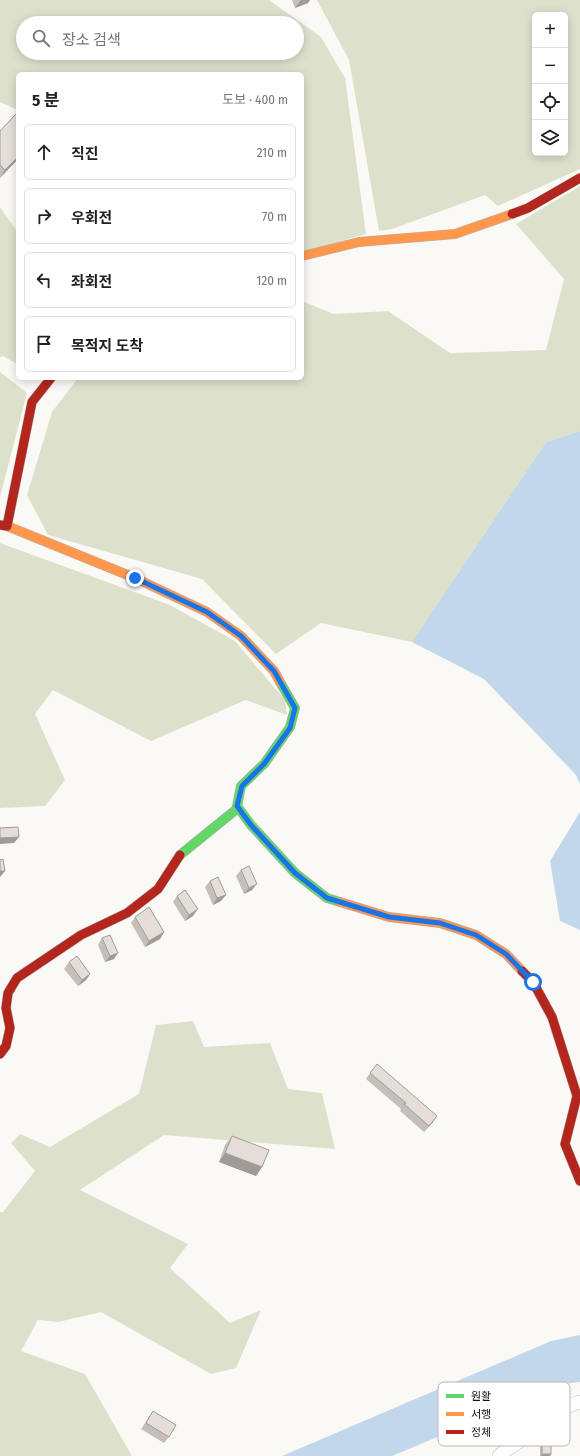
<!DOCTYPE html>
<html lang="ko">
<head>
<meta charset="utf-8">
<style>
	body { margin:0; font-family:"Fira Sans Condensed","Noto Sans KR",sans-serif; background:#f6f6f6; color:#202124 }
	.controls { position:absolute; right:12px; top:12px; display:grid; overflow:hidden; border-radius:6px; box-shadow:0 2px 10px #0003 }
	.controls button { width:36px; height:36px; display:grid; place-items:center; padding:0; border:0; border-bottom:1px solid #e0e0e0; background:#fff; color:#202124; font:20px sans-serif }
	.stop { position:absolute; width:12px; height:12px; margin:-9px; border:3px solid #1a73e8; border-radius:50%; background:#fff }
	.stop.end { background:#1a73e8; border-color:#fff; box-shadow:0 1px 4px #0008 }
	.list { margin:0; padding:0; list-style:none }
	h2 { display:flex; justify-content:space-between; align-items:center; height:52px; margin:0; padding:0 16px; font-size:17px }
	h2 small { font-size:13px; font-weight:400; color:#757577 }
	.list li { display:grid; grid-template-columns:26px 1fr auto; gap:12px; align-items:center; box-sizing:border-box; height:56px; margin:0 8px 8px; padding:0 8px; border:1px solid #e0e0e0; border-radius:6px }
	.list b { display:block; font-size:15px; white-space:nowrap }
	.list em { font-size:13px; font-style:normal; color:#757577 }
	.icon { flex:none; width:22px; height:22px; fill:none; stroke:currentColor; stroke-width:2; stroke-linecap:round; stroke-linejoin:round }
	.map { position:relative; flex:none; width:580px; height:1456px; overflow:hidden }
	.search { position:absolute; background:#fff; box-shadow:0 2px 10px #0003; left:16px; top:16px; width:288px; height:44px; display:flex; align-items:center; gap:10px; box-sizing:border-box; padding:0 14px; border-radius:22px; color:#757577; font-size:15px }
	.panel { position:absolute; background:#fff; box-shadow:0 2px 10px #0003; left:16px; top:72px; width:288px; height:308px; border-radius:6px }
	.map>svg:first-child { display:block }
</style>
</head>
<body>
<div class="map">
<svg width="580" height="1456" viewBox="0 0 580 1456">
	<rect width="100%" height="100%" fill="#fbf9f6"/>
	<g fill="#dde1cc" fill-rule="evenodd">
		<path d="M 0,0 L 269,0 L 321,37 L 345,78 L 366,234 L 302,252 L 302,74 L 18,74 L 18,110 L 0,102 ZM 23,23 L 297,23 L 297,53 L 23,53 Z"/>
		<path d="M 317,0 L 580,0 L 580,169 L 498,206 L 485,195 L 392,229 L 379,231 L 349,60 ZM 535,15 L 565,15 L 565,153 L 535,153 Z"/>
		<path d="M 580,186 L 580,431 L 546,442 L 412,642 L 321,623 L 276,654 L 202,579 L 48,535 L 27,495 L 52,412 L 78,378 L 302,378 L 302,301 L 334,314 L 388,311 L 450,353 L 546,350 L 564,279 L 516,224 Z"/>
		<path d="M 0,207 L 18,233 L 18,364 L 2,356 L 0,358 Z"/>
		<path d="M 0,372 L 27,393 L 0,497 Z"/>
		<path d="M 0,543 L 170,605 L 235,641 L 285,700 L 287,715 L 246,700 L 151,741 L 53,690 L 35,714 L 65,780 L 45,806 L 0,808 Z"/>
		<path d="M 193,1021 L 204,1047 L 270,1043 L 288,1089 L 322,1093 L 335,1149 L 164,1135 L 80,1190 L 188,1244 L 170,1268 L 230,1323 L 261,1310 L 236,1368 L 211,1374 L 101,1312 L 58,1322 L 38,1320 L 21,1351 L 85,1374 L 132,1456 L 0,1456 L 0,1212 L 3,1212 L 35,1171 L 11,1143 L 20,1134 L 50,1147 L 139,1094 L 156,1025 Z"/>
	</g>
	<g fill="#c2d7e9">
		<path d="M 580,431 L 580,784 L 576,775 L 484,679 L 412,642 L 546,442 Z"/>
		<path d="M 580,812 L 580,930 L 560,921 L 550,861 Z"/>
		<path d="M 580,1335 L 580,1382 L 564,1384 L 392,1456 L 282,1456 L 551,1341 Z"/>
	</g>
	<g fill="none" stroke-linecap="round" stroke-linejoin="round">
		<defs>
			<path id="street" d="M 499,1456 C 507,1448 516,1444 525,1438 C 542,1426 559,1408 580,1402"/>
			<g id="fast">
				<path d="M 280,682 L 295,708 L 290,727 L 264,764 L 241,786 L 237,806 L 251,825 L 295,873 L 327,898 L 340,902"/>
				<path d="M 180,855 L 238,808"/>
			</g>
			<g id="slow">
				<path d="M 302,256 L 359,242 L 455,234 L 512,214"/>
				<path d="M 7,526 L 135,578 L 207,612 L 241,636 L 274,671 L 280,682"/>
				<path d="M 340,902 L 389,917 L 440,923 L 476,935 L 506,954 L 522,971"/>
			</g>
			<g id="jam">
				<path d="M 512,214 L 528,208 L 580,178"/>
				<path d="M 0,525 L 7,526 L 32,402 L 51,378"/>
				<path d="M 522,971 L 533,982 L 552,1017 L 577,1096 L 565,1144 L 580,1181"/>
				<path d="M 0,1054 L 6,1046 L 10,1028 L 6,1008 L 8,993 L 17,978 L 81,935 L 127,913 L 158,889 L 180,855"/>
			</g>
		</defs>
		<use href="#street" stroke="#b8b4ad" stroke-width="14"/>
		<use href="#fast" stroke="#b8b4ad" stroke-width="10"/>
		<use href="#slow" stroke="#b8b4ad" stroke-width="10"/>
		<use href="#jam" stroke="#b8b4ad" stroke-width="10"/>
		<use href="#street" stroke="#fefefe" stroke-width="13"/>
		<use href="#fast" stroke="#63d668" stroke-width="9"/>
		<use href="#slow" stroke="#ff974d" stroke-width="9"/>
		<use href="#jam" stroke="#b3261e" stroke-width="9"/>
	</g>
	<g fill="#c5bfba">
		<path d="M 292,0 L 310,0 L 308,3 L 295,8 Z"/>
		<path d="M 18,115 L 18,159 L 0,178 L 0,131 Z"/>
		<path d="M 241,870 L 252,890 L 244,894 L 236,876 Z"/>
		<path d="M 210,881 L 221,901 L 213,905 L 205,887 Z"/>
		<path d="M 177,896 L 193,916 L 185,921 L 173,902 Z"/>
		<path d="M 135,917 L 164,932 L 160,939 L 145,947 L 131,923 Z"/>
		<path d="M 102,938 L 114,959 L 105,962 L 98,945 Z"/>
		<path d="M 69,962 L 90,974 L 86,980 L 78,986 L 64,969 Z"/>
		<path d="M 370,1073 L 433,1122 L 424,1132 L 400,1111 L 401,1109 L 366,1079 Z"/>
		<path d="M 232,1136 L 262,1167 L 256,1176 L 219,1162 L 225,1145 Z"/>
		<path d="M 153,1411 L 169,1437 L 164,1443 L 141,1429 Z"/>
		<path d="M 542,1439 L 550,1456 L 540,1456 L 540,1442 Z"/>
	</g>
	<g fill="#a09b97">
		<path d="M 301,0 L 310,0 L 308,3 L 295,8 Z"/>
		<path d="M 18,157 L 18,159 L 0,178 L 5,170 Z"/>
		<path d="M 19,837 L 14,843 L 0,844 L 0,838 Z"/>
		<path d="M 0,871 L 5,871 L 0,877 Z"/>
		<path d="M 257,884 L 252,890 L 244,894 L 249,888 Z"/>
		<path d="M 226,895 L 221,901 L 213,905 L 217,898 Z"/>
		<path d="M 198,909 L 193,916 L 185,921 L 189,915 Z"/>
		<path d="M 164,932 L 160,939 L 145,947 L 149,941 Z"/>
		<path d="M 118,953 L 114,959 L 105,962 L 110,956 Z"/>
		<path d="M 90,974 L 86,980 L 78,986 L 82,980 Z"/>
		<path d="M 437,1116 L 433,1122 L 424,1132 L 429,1126 Z"/>
		<path d="M 225,1153 L 262,1167 L 256,1176 L 219,1162 Z"/>
		<path d="M 542,1454 L 551,1454 L 550,1456 L 541,1456 Z"/>
	</g>
	<g fill="#e5ded8" stroke="#a09b97">
		<path d="M 16,114 L 18,115 L 18,157 L 5,170 L 0,165 L 0,131 Z"/>
		<path d="M 18,827 L 19,837 L 0,838 L 0,828 Z"/>
		<path d="M 3,859 L 5,871 L 0,871 L 0,860 Z"/>
		<path d="M 249,866 L 257,884 L 249,888 L 241,870 Z"/>
		<path d="M 218,877 L 226,895 L 217,898 L 210,881 Z"/>
		<path d="M 185,890 L 198,909 L 189,915 L 177,896 Z"/>
		<path d="M 149,907 L 164,932 L 149,941 L 135,917 Z"/>
		<path d="M 110,935 L 118,953 L 110,956 L 102,938 Z"/>
		<path d="M 77,956 L 90,974 L 82,980 L 69,962 Z"/>
		<path d="M 377,1064 L 437,1116 L 429,1126 L 404,1104 L 406,1103 L 370,1073 Z"/>
		<path d="M 232,1136 L 269,1150 L 262,1167 L 225,1153 Z"/>
		<path d="M 153,1411 L 176,1425 L 169,1437 L 146,1423 Z"/>
		<rect x="542" y="1439" width="9" height="15"/>
	</g>
	<g fill="none" stroke-linecap="round" stroke-linejoin="round">
		<path stroke="#1a73e8" stroke-width="5" d="M 135,578 L 207,612 L 241,636 L 274,671 L 295,708 L 290,728 L 264,764 L 242,786 L 237,806 L 251,825 L 295,873 L 327,898 L 389,917 L 440,923 L 476,935 L 506,954 L 533,982"/>
	</g>
	<rect x="438" y="1382" width="132" height="64" rx="6" fill="#fff" stroke="#b9b7b4" stroke-width="1"/>
	<rect x="446" y="1394" width="18" height="4" fill="#63d668"/>
	<rect x="446" y="1412" width="18" height="4" fill="#ff974d"/>
	<rect x="446" y="1430" width="18" height="4" fill="#b3261e"/>
	<g font-size="11" fill="#151005">
		<text x="471" y="1400">원활</text>
		<text x="471" y="1418">서행</text>
		<text x="471" y="1436">정체</text>
	</g>
</svg>
<div class="controls">
<button>+</button>
<button>−</button>
<button><svg class="icon" aria-label="locate" viewBox="0 0 24 24"><circle cx="12" cy="12" r="6"/><path d="M12 2v4M12 18v4M2 12h4M18 12h4"/></svg></button>
<button><svg class="icon" aria-label="layers" viewBox="0 0 24 24"><path d="M12 4l9 5-9 5-9-5zM3 14l9 5 9-5"/></svg></button>
</div>
<div class="stop" style="left:533px;top:982px"></div>
<div class="stop end" style="left:135px;top:578px"></div>
<div class="search"><svg class="icon" aria-label="search" viewBox="0 0 24 24"><circle cx="10" cy="10" r="6"/><path d="M15 15l6 6"/></svg>장소 검색</div>
<section class="panel">
<h2>5 분<small>도보 · 400 m</small></h2>
<ul class="list">
<li><svg class="icon" aria-label="ahead" viewBox="0 0 24 24"><path d="M12 20V5M6 11l6-6 6 6"/></svg><div><b>직진</b></div><em>210 m</em></li>
<li><svg class="icon" aria-label="right" viewBox="0 0 24 24"><path d="M7 20v-9h11M14 6l5 5-5 5"/></svg><div><b>우회전</b></div><em>70 m</em></li>
<li><svg class="icon" aria-label="left" viewBox="0 0 24 24"><path d="M17 20v-9H6M10 6l-5 5 5 5"/></svg><div><b>좌회전</b></div><em>120 m</em></li>
<li><svg class="icon" aria-label="arrive" viewBox="0 0 24 24"><path d="M6 21V4h12l-3 4 3 4H6"/></svg><div><b>목적지 도착</b></div></li>
</ul>
</section>
</div>
</body>
</html>
